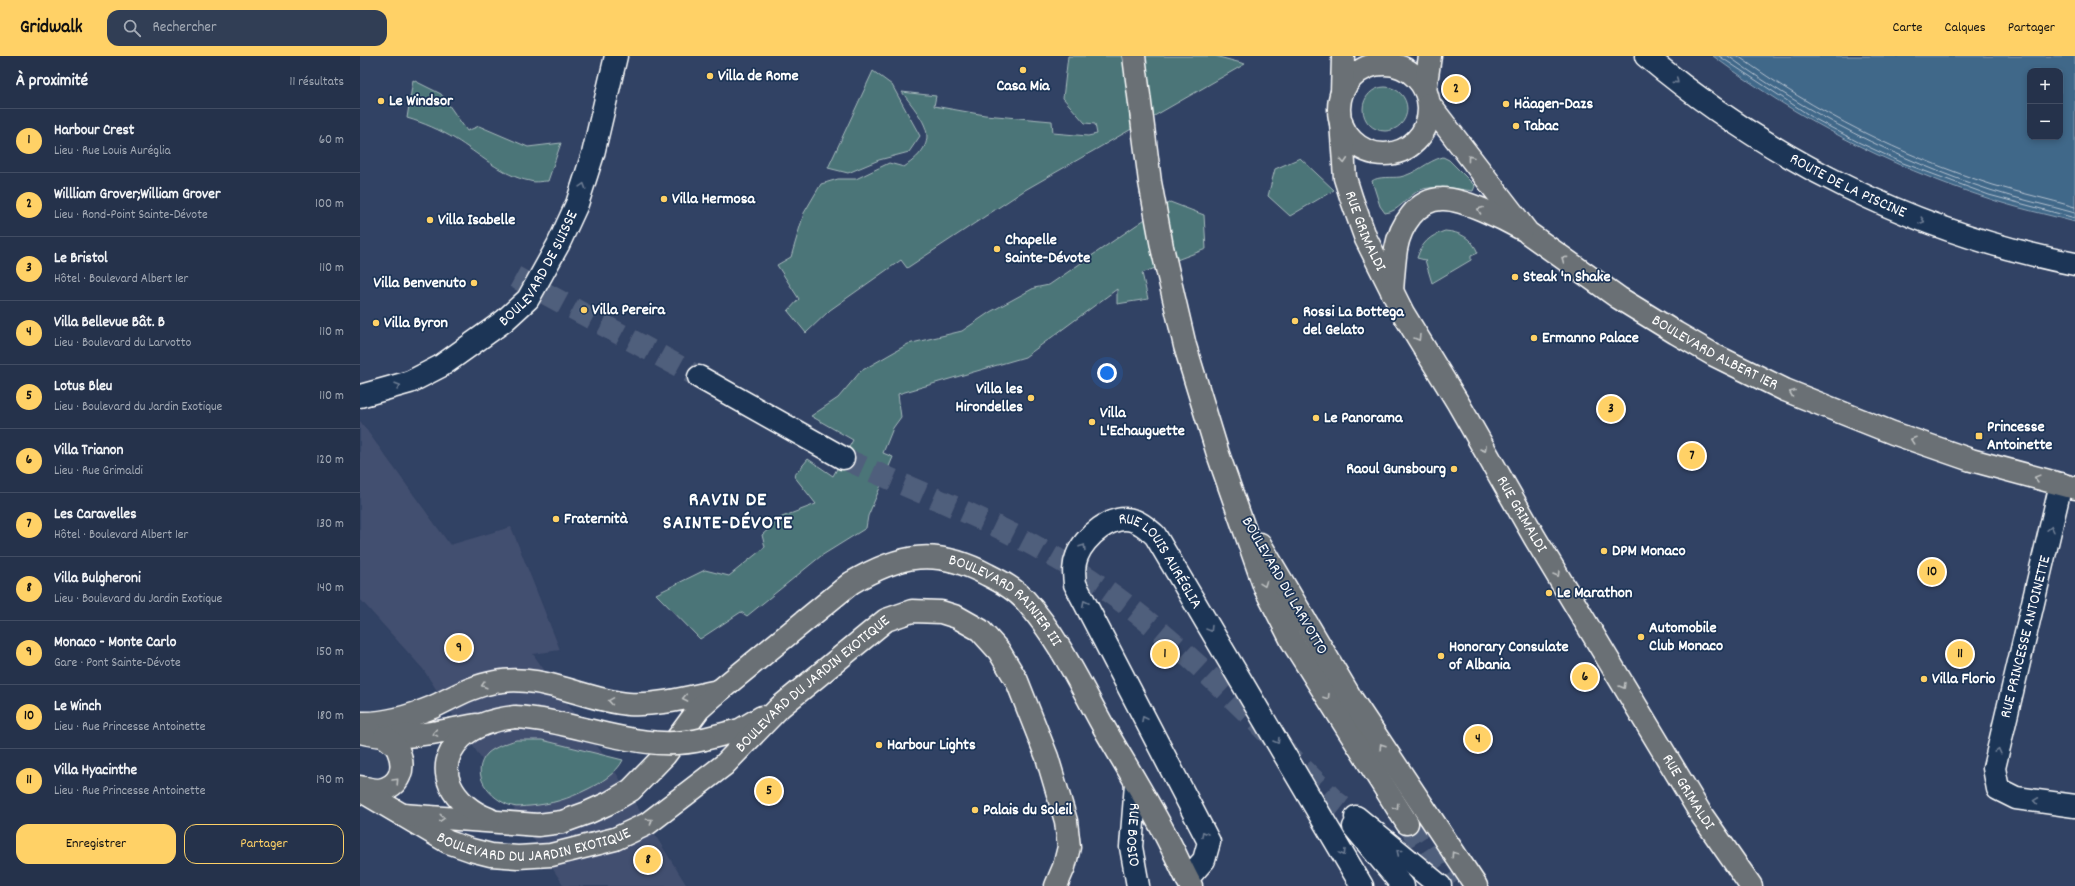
<!DOCTYPE html>
<html lang="fr">
<head>
<meta charset="utf-8">
<style>
	body { margin:0; font-family:Dekko,sans-serif; background:#313e55; color:#f1f3f6 }
	.controls { position:absolute; right:12px; top:12px; display:grid; overflow:hidden; border-radius:8px; box-shadow:0 2px 6px #0003 }
	.controls button { width:36px; height:36px; display:grid; place-items:center; padding:0; border:0; border-bottom:1px solid #424d63; background:#25324b; color:#f1f3f6; font:20px sans-serif }
	.you { position:absolute; left:747px; top:317px; width:14px; height:14px; margin:-10px; border:3px solid #fff; border-radius:50%; background:#1a73e8; box-shadow:0 0 0 6px #1a73e833 }
	.badge { display:grid; place-items:center; width:26px; height:26px; border-radius:50%; background:#ffd166; color:#111; font-size:13px; font-weight:700 }
	.pin { position:absolute; translate:-50% -50%; border:2px solid #fff; box-shadow:0 1px 4px #0006 }
	.list { margin:0; padding:0; list-style:none }
	h2 { display:flex; justify-content:space-between; align-items:center; height:52px; margin:0; padding:0 16px; font-size:17px }
	h2 small { font-size:13px; font-weight:400; color:#a3aab5 }
	.list li { display:grid; grid-template-columns:26px 1fr auto; gap:12px; align-items:center; box-sizing:border-box; height:64px; padding:0 16px; border-top:1px solid #424d63 }
	.list b { display:block; font-size:15px; white-space:nowrap }
	.list p { margin:0; font-size:13px; white-space:nowrap; color:#a3aab5 }
	.list em { font-size:13px; font-style:normal; color:#a3aab5 }
	.actions { display:flex; gap:8px; padding:12px 16px }
	.actions a { flex:1; padding:9px 0; border:1px solid #ffd166; border-radius:12px; text-align:center; font-size:14px; color:#ffd166 }
	.actions .main { background:#ffd166; color:#111 }
	.icon { flex:none; width:22px; height:22px; fill:none; stroke:currentColor; stroke-width:2; stroke-linecap:round; stroke-linejoin:round }
	.map { position:relative; flex:none; width:1715px; height:830px; overflow:hidden }
	header { display:flex; align-items:center; gap:24px; box-sizing:border-box; height:56px; padding:0 20px; background:#ffd166; color:#111 }
	header strong { font-size:19px }
	nav { display:flex; gap:22px; margin-inline-start:auto; font-size:14px }
	.search { width:280px; height:36px; background:#313e55; display:flex; align-items:center; gap:10px; box-sizing:border-box; padding:0 14px; border-radius:12px; color:#a3aab5; font-size:15px }
	main { display:flex }
	aside { flex:1; background:#25324b }
	.map>svg:first-child { display:block }
</style>
</head>
<body>
<header>
<strong>Gridwalk</strong>
<div class="search"><svg class="icon" aria-label="search" viewBox="0 0 24 24"><circle cx="10" cy="10" r="6"/><path d="M15 15l6 6"/></svg>Rechercher</div>
<nav><a>Carte</a><a>Calques</a><a>Partager</a></nav>
</header>
<main>
<aside>
<h2>À proximité<small>11 résultats</small></h2>
<ul class="list">
<li><span class="badge">1</span><div><b>Harbour Crest</b><p>Lieu · Rue Louis Auréglia</p></div><em>60 m</em></li>
<li><span class="badge">2</span><div><b>Willliam Grover;William Grover</b><p>Lieu · Rond-Point Sainte-Dévote</p></div><em>100 m</em></li>
<li><span class="badge">3</span><div><b>Le Bristol</b><p>Hôtel · Boulevard Albert 1er</p></div><em>110 m</em></li>
<li><span class="badge">4</span><div><b>Villa Bellevue Bât. B</b><p>Lieu · Boulevard du Larvotto</p></div><em>110 m</em></li>
<li><span class="badge">5</span><div><b>Lotus Bleu</b><p>Lieu · Boulevard du Jardin Exotique</p></div><em>110 m</em></li>
<li><span class="badge">6</span><div><b>Villa Trianon</b><p>Lieu · Rue Grimaldi</p></div><em>120 m</em></li>
<li><span class="badge">7</span><div><b>Les Caravelles</b><p>Hôtel · Boulevard Albert 1er</p></div><em>130 m</em></li>
<li><span class="badge">8</span><div><b>Villa Bulgheroni</b><p>Lieu · Boulevard du Jardin Exotique</p></div><em>140 m</em></li>
<li><span class="badge">9</span><div><b>Monaco - Monte Carlo</b><p>Gare · Pont Sainte-Dévote</p></div><em>150 m</em></li>
<li><span class="badge">10</span><div><b>Le Winch</b><p>Lieu · Rue Princesse Antoinette</p></div><em>180 m</em></li>
<li><span class="badge">11</span><div><b>Villa Hyacinthe</b><p>Lieu · Rue Princesse Antoinette</p></div><em>190 m</em></li>
</ul>
<div class="actions"><a class="main">Enregistrer</a><a>Partager</a></div>
</aside>
<div class="map">
<svg width="1715" height="830" viewBox="0 0 1715 830">
	<rect width="100%" height="100%" fill="#314264"/>
	<filter id="ink" filterUnits="userSpaceOnUse"><feTurbulence type="fractalNoise" baseFrequency=".025" numOctaves="2"/><feDisplacementMap in="SourceGraphic" scale="8" xChannelSelector="R" yChannelSelector="G"/><feConvolveMatrix kernelMatrix="1 2 1 2 8 2 1 2 1" color-interpolation-filters="sRGB"/></filter>
	<g filter="url(#ink)">
		<path fill="#434f70" d="M 0,365 L 90,489 L 151,471 L 200,594 L 173,598 L 256,717 L 327,830 L 204,830 L 63,613 L 0,543 Z"/>
		<g fill="#4c7478" stroke="#a6babc">
			<path d="M 708,0 L 855,0 L 885,8 L 665,134 L 547,212 L 541,204 L 470,254 L 446,277 L 428,255 L 439,243 L 417,209 L 431,201 L 444,157 L 461,128 L 478,123 L 496,123 L 529,107 L 544,111 C 584,84 564,66 542,36 L 576,40 L 574,50 L 625,59 L 692,65 L 693,77 L 728,80 L 737,78 L 735,68 L 725,67 L 703,42 Z"/>
			<path d="M 513,15 L 532,29 L 560,80 L 549,96 L 519,104 L 488,117 L 468,112 Z"/>
			<path d="M 53,24 L 81,38 L 107,75 L 119,70 L 168,91 L 201,87 L 188,125 C 182,125 175,127 170,125 C 142,120 118,97 95,83 C 80,74 64,67 47,62 Z"/>
			<circle cx="1025" cy="53" r="22"/>
			<path d="M 1083,101 L 1089,104 L 1115,130 L 1113,135 C 1100,133 1071,129 1060,134 C 1047,140 1039,156 1025,157 L 1020,150 L 1012,125 C 1018,120 1032,122 1040,121 C 1056,118 1067,105 1083,101 Z"/>
			<path d="M 940,102 L 974,134 L 930,160 L 908,140 L 915,113 Z"/>
			<path d="M 810,146 L 844,159 L 846,193 L 782,217 L 788,243 L 757,248 L 757,233 L 665,301 L 538,338 L 541,361 L 533,372 L 523,397 L 533,401 L 508,460 L 506,472 L 461,500 L 387,560 L 381,556 L 340,583 L 296,538 L 345,514 L 369,520 L 405,491 L 402,479 L 422,461 L 456,448 L 434,420 L 448,403 L 473,420 L 493,384 L 451,360 L 478,342 L 501,315 L 548,288 L 602,275 L 630,256 L 674,232 L 689,229 Z"/>
			<path d="M 1085,175 C 1100,176 1112,182 1118,197 L 1111,200 L 1111,204 L 1072,227 L 1065,204 L 1057,202 C 1062,187 1069,180 1085,175 Z"/>
			<path d="M 156,684 L 182,684 L 263,704 C 257,717 240,727 228,733 C 208,743 192,748 170,750 C 164,750 157,752 152,750 C 130,744 108,717 128,697 C 135,691 147,687 156,684 Z"/>
		</g>
		<path fill="#416789" stroke="#8da4b8" fill-rule="evenodd" d="M 1353,0 L 1715,0 L 1715,166 C 1686,158 1655,152 1627,142 C 1526,109 1438,63 1353,0 ZM 1670,15 L 1700,15 L 1700,81 L 1670,81 Z"/>
		<g fill="none" stroke-linecap="round" stroke-linejoin="round">
			<g stroke="#b3c2d0" stroke-width="1">
				<path d="M 1359,0 L 1455,63 L 1498,86 L 1543,107 L 1629,139 L 1715,162"/>
				<path d="M 1368,0 C 1448,58 1536,103 1630,134 C 1657,143 1687,149 1715,157"/>
				<path d="M 1378,0 C 1455,56 1542,100 1633,129 C 1660,137 1688,143 1715,151"/>
			</g>
			<g stroke="#505e7b" stroke-width="22" stroke-dasharray="22 11" stroke-linecap="butt">
				<path d="M 155,221 L 339,321"/>
				<path d="M 483,402 C 562,438 646,469 719,516 C 816,577 894,665 975,745 L 996,761"/>
			</g>
			<path stroke="#505e7b" stroke-width="22" stroke-dasharray="22 11" stroke-linecap="butt" d="M 1047,767 L 1090,830"/>
			<defs>
				<g id="minor">
					<path id="s1" d="M 1286,0 C 1410,104 1556,177 1715,208"/>
					<path d="M 339,321 L 483,402"/>
					<path id="s2" d="M 0,340 L 50,326 L 81,310 L 144,265 L 168,243 L 198,189 L 217,148 L 233,98 L 256,0"/>
					<path d="M 1701,428 L 1634,712 L 1638,733 L 1656,742 L 1715,750"/>
					<path id="s3" d="M 776,728 L 771,791 L 778,830"/>
					<path d="M 996,761 L 1080,830"/>
					<path d="M 994,771 L 1043,830"/>
					<path id="s4" d="M 827,823 L 844,804 L 849,786 L 715,528 C 714,518 713,510 717,500 C 724,481 753,456 775,465 C 783,468 789,474 795,479 L 1002,830"/>
				</g>
				<g id="major">
					<path d="M 774,0 L 790,126 L 802,191 L 825,290 L 858,398 L 905,532 L 932,585 L 1047,767"/>
					<circle cx="1024" cy="53" r="45"/>
					<path d="M 1065,34 L 1070,0"/>
					<path d="M 982,36 L 983,0"/>
					<path id="s5" d="M 1069,48 L 1168,177 L 1259,242 L 1316,277 L 1354,299 L 1425,334 L 1533,377 L 1611,404 L 1715,432"/>
					<path id="s6" d="M 981,66 L 985,122 L 992,144 L 1006,183 L 1043,257 L 1098,347 L 1175,482 L 1341,758 L 1391,830"/>
					<path d="M 1032,236 C 1033,221 1034,207 1036,193 C 1040,170 1057,143 1082,143 C 1102,142 1144,163 1162,173"/>
					<path d="M 900,488 L 991,642 L 1116,830"/>
					<path d="M 0,667 C 24,668 51,660 73,651 C 94,641 112,630 135,626 C 182,617 223,644 268,648 C 298,650 329,641 358,635"/>
					<path d="M 0,676 C 38,686 78,676 116,669"/>
					<path d="M 344,683 L 380,674 L 402,661"/>
					<path d="M 0,731 C 6,732 13,734 19,734 C 40,731 46,712 38,694 C 36,689 29,684 25,681"/>
					<path id="s7" d="M 0,734 L 88,786 L 111,794 L 131,799 L 158,801 L 191,799 L 255,783 L 287,768 L 364,709 L 420,651 L 526,564 L 552,555 L 581,556 L 597,561 L 620,574 L 639,595 L 657,625 L 687,701 L 706,765 L 709,791 L 704,811 L 696,830"/>
					<path id="s8" d="M 43,759 L 178,769 L 202,766 L 227,757 L 249,747 L 271,734 L 305,699 L 339,653 L 359,635 L 491,527 C 540,498 576,491 628,519 C 642,526 655,533 665,544 C 697,580 719,626 742,668 C 764,707 789,746 809,786 C 817,801 823,816 831,830"/>
					<path d="M 129,763 C 94,750 70,713 101,682 C 114,669 137,663 155,661"/>
				</g>
			</defs>
			<use href="#minor" stroke="#fff" stroke-width="25"/>
			<use href="#major" stroke="#fff" stroke-width="25"/>
			<use href="#minor" stroke="#1d3557" stroke-width="22"/>
			<use href="#major" stroke="#6a7074" stroke-width="22"/>
			<defs>
				<path id="major-bridge" d="M 155,661 C 218,664 280,699 344,683"/>
			</defs>
			<use href="#major-bridge" stroke="#fff" stroke-width="25" stroke-linecap="butt"/>
			<use href="#major-bridge" stroke="#6a7074" stroke-width="22"/>
		</g>
		<defs><path id="oneway-chevron" d="M-2-3.5L2.5 0L-2 3.5" fill="none" stroke-width="1.6" stroke-linecap="round" stroke-linejoin="round"/></defs>
		<g stroke="#6c7c92">
			<use href="#oneway-chevron" transform="translate(1316 25) rotate(40)"/>
			<use href="#oneway-chevron" transform="translate(223 130) rotate(-72)"/>
			<use href="#oneway-chevron" transform="translate(1562 165) rotate(18)"/>
			<use href="#oneway-chevron" transform="translate(38 330) rotate(-16)"/>
			<use href="#oneway-chevron" transform="translate(1691 473) rotate(-77)"/>
			<use href="#oneway-chevron" transform="translate(723 491) rotate(-58)"/>
			<use href="#oneway-chevron" transform="translate(725 547) rotate(-117)"/>
			<use href="#oneway-chevron" transform="translate(850 573) rotate(59)"/>
			<use href="#oneway-chevron" transform="translate(784 663) rotate(-117)"/>
			<use href="#oneway-chevron" transform="translate(917 685) rotate(59)"/>
			<use href="#oneway-chevron" transform="translate(1638 695) rotate(-76)"/>
			<use href="#oneway-chevron" transform="translate(1676 745) rotate(-172)"/>
			<use href="#oneway-chevron" transform="translate(844 778) rotate(-119)"/>
			<use href="#oneway-chevron" transform="translate(1039 796) rotate(-141)"/>
			<use href="#oneway-chevron" transform="translate(983 797) rotate(59)"/>
		</g>
		<g stroke="#bcbfc0">
			<use href="#oneway-chevron" transform="translate(1110 102) rotate(-128)"/>
			<use href="#oneway-chevron" transform="translate(984 105) rotate(86)"/>
			<use href="#oneway-chevron" transform="translate(1120 154) rotate(-159)"/>
			<use href="#oneway-chevron" transform="translate(1204 203) rotate(-144)"/>
			<use href="#oneway-chevron" transform="translate(1058 282) rotate(59)"/>
			<use href="#oneway-chevron" transform="translate(1432 337) rotate(-158)"/>
			<use href="#oneway-chevron" transform="translate(1553 384) rotate(-161)"/>
			<use href="#oneway-chevron" transform="translate(1124 393) rotate(60)"/>
			<use href="#oneway-chevron" transform="translate(1677 422) rotate(-165)"/>
			<use href="#oneway-chevron" transform="translate(1197 518) rotate(59)"/>
			<use href="#oneway-chevron" transform="translate(904 528) rotate(70)"/>
			<use href="#oneway-chevron" transform="translate(124 629) rotate(164)"/>
			<use href="#oneway-chevron" transform="translate(1263 630) rotate(59)"/>
			<use href="#oneway-chevron" transform="translate(967 641) rotate(58)"/>
			<use href="#oneway-chevron" transform="translate(325 642) rotate(169)"/>
			<use href="#oneway-chevron" transform="translate(251 645) rotate(-171)"/>
			<use href="#oneway-chevron" transform="translate(75 677) rotate(170)"/>
			<use href="#oneway-chevron" transform="translate(1022 690) rotate(-123)"/>
			<use href="#oneway-chevron" transform="translate(36 725) rotate(-47)"/>
			<use href="#oneway-chevron" transform="translate(1036 751) rotate(57)"/>
			<use href="#oneway-chevron" transform="translate(82 762) rotate(4)"/>
			<use href="#oneway-chevron" transform="translate(290 765) rotate(-35)"/>
			<use href="#oneway-chevron" transform="translate(1094 798) rotate(-124)"/>
		</g>
	</g>
	<g fill="#ffd166" stroke="#1d3557" stroke-width="1.5">
		<circle cx="663" cy="14" r="4"/>
		<circle cx="350" cy="20" r="4"/>
		<circle cx="21" cy="45" r="4"/>
		<circle cx="1146" cy="48" r="4"/>
		<circle cx="1156" cy="70" r="4"/>
		<circle cx="304" cy="143" r="4"/>
		<circle cx="70" cy="164" r="4"/>
		<circle cx="637" cy="193" r="4"/>
		<circle cx="1155" cy="221" r="4"/>
		<circle cx="114" cy="227" r="4"/>
		<circle cx="224" cy="254" r="4"/>
		<circle cx="935" cy="265" r="4"/>
		<circle cx="16" cy="267" r="4"/>
		<circle cx="1174" cy="282" r="4"/>
		<circle cx="671" cy="342" r="4"/>
		<circle cx="956" cy="362" r="4"/>
		<circle cx="732" cy="366" r="4"/>
		<rect x="1615" y="376" width="8" height="8" rx="2"/>
		<circle cx="1094" cy="413" r="4"/>
		<circle cx="196" cy="463" r="4"/>
		<circle cx="1244" cy="495" r="4"/>
		<circle cx="1189" cy="537" r="4"/>
		<circle cx="1281" cy="581" r="4"/>
		<circle cx="1081" cy="600" r="4"/>
		<circle cx="1564" cy="623" r="4"/>
		<circle cx="519" cy="689" r="4"/>
		<circle cx="615" cy="754" r="4"/>
	</g>
	<g text-anchor="middle" dominant-baseline="central" stroke-width="3.5" stroke-linejoin="round" paint-order="stroke">
		<g font-size="16" font-weight="bold" fill="#fff" stroke="#1d3557" text-anchor="start">
			<text x="358" y="20">Villa de Rome</text>
			<text x="663" y="30" text-anchor="middle">Casa Mia</text>
			<text x="29" y="45">Le Windsor</text>
			<text x="1154" y="48">Häagen-Dazs</text>
			<text x="1164" y="70">Tabac</text>
			<text x="312" y="143">Villa Hermosa</text>
			<text x="78" y="164">Villa Isabelle</text>
			<text x="645" y="184">Chapelle<tspan x="645" dy="18">Sainte-Dévote</tspan></text>
			<text x="1163" y="221">Steak 'n Shake</text>
			<text x="106" y="227" text-anchor="end">Villa Benvenuto</text>
			<text x="232" y="254">Villa Pereira</text>
			<text x="943" y="256">Rossi La Bottega<tspan x="943" dy="18">del Gelato</tspan></text>
			<text x="24" y="267">Villa Byron</text>
			<text x="1182" y="282">Ermanno Palace</text>
			<text x="663" y="333" text-anchor="end">Villa les<tspan x="663" dy="18">Hirondelles</tspan></text>
			<text x="740" y="357">Villa<tspan x="740" dy="18">L'Echauguette</tspan></text>
			<text x="964" y="362">Le Panorama</text>
			<text x="1627" y="371">Princesse<tspan x="1627" dy="18">Antoinette</tspan></text>
			<text x="1086" y="413" text-anchor="end">Raoul Gunsbourg</text>
			<text x="204" y="463">Fraternità</text>
			<text x="1252" y="495">DPM Monaco</text>
			<text x="1197" y="537">Le Marathon</text>
			<text x="1289" y="572">Automobile<tspan x="1289" dy="18">Club Monaco</tspan></text>
			<text x="1089" y="591">Honorary Consulate<tspan x="1089" dy="18">of Albania</tspan></text>
			<text x="1572" y="623">Villa Florio</text>
			<text x="527" y="689">Harbour Lights</text>
			<text x="623" y="754">Palais du Soleil</text>
		</g>
		<g font-size="16" fill="#fff" stroke="#1d3557">
			<text stroke="none"><textPath href="#s1" startOffset="241">ROUTE DE LA PISCINE</textPath></text>
			<text stroke="none"><textPath href="#s6" startOffset="113">RUE GRIMALDI</textPath></text>
			<text stroke="none"><textPath href="#s2" startOffset="228">BOULEVARD DE SUISSE</textPath></text>
			<text stroke="none"><textPath href="#s5" startOffset="385">BOULEVARD ALBERT 1ER</textPath></text>
			<text stroke="none"><textPath href="#s6" startOffset="437">RUE GRIMALDI</textPath></text>
			<text stroke="none"><textPath href="#s4" startOffset="483">RUE LOUIS AURÉGLIA</textPath></text>
			<text transform="translate(924 530) rotate(60)">BOULEVARD DU LARVOTTO</text>
			<text stroke="none"><textPath href="#s8" startOffset="714">BOULEVARD RAINIER III</textPath></text>
			<text transform="translate(1666 581) rotate(-76)">RUE PRINCESSE ANTOINETTE</text>
			<text stroke="none"><textPath href="#s7" startOffset="526">BOULEVARD DU JARDIN EXOTIQUE</textPath></text>
			<text stroke="none"><textPath href="#s6" startOffset="761">RUE GRIMALDI</textPath></text>
			<text stroke="none"><textPath href="#s7" startOffset="190">BOULEVARD DU JARDIN EXOTIQUE</textPath></text>
			<text stroke="none"><textPath href="#s3" startOffset="51">RUE BOSIO</textPath></text>
		</g>
		<g font-size="20" font-weight="bold" letter-spacing="1" fill="#fff" stroke="#1d3557">
			<text x="368" y="445">RAVIN DE<tspan x="368" dy="23">SAINTE-DÉVOTE</tspan></text>
		</g>
	</g>
</svg>
<div class="controls">
<button>+</button>
<button>−</button>
</div>
<div class="you"></div>
<div class="pin badge" style="left:805px;top:598px">1</div>
<div class="pin badge" style="left:1096px;top:33px">2</div>
<div class="pin badge" style="left:1251px;top:353px">3</div>
<div class="pin badge" style="left:1118px;top:683px">4</div>
<div class="pin badge" style="left:409px;top:735px">5</div>
<div class="pin badge" style="left:1225px;top:621px">6</div>
<div class="pin badge" style="left:1332px;top:400px">7</div>
<div class="pin badge" style="left:288px;top:804px">8</div>
<div class="pin badge" style="left:99px;top:592px">9</div>
<div class="pin badge" style="left:1572px;top:516px">10</div>
<div class="pin badge" style="left:1600px;top:598px">11</div>
</div>
</main>
</body>
</html>
